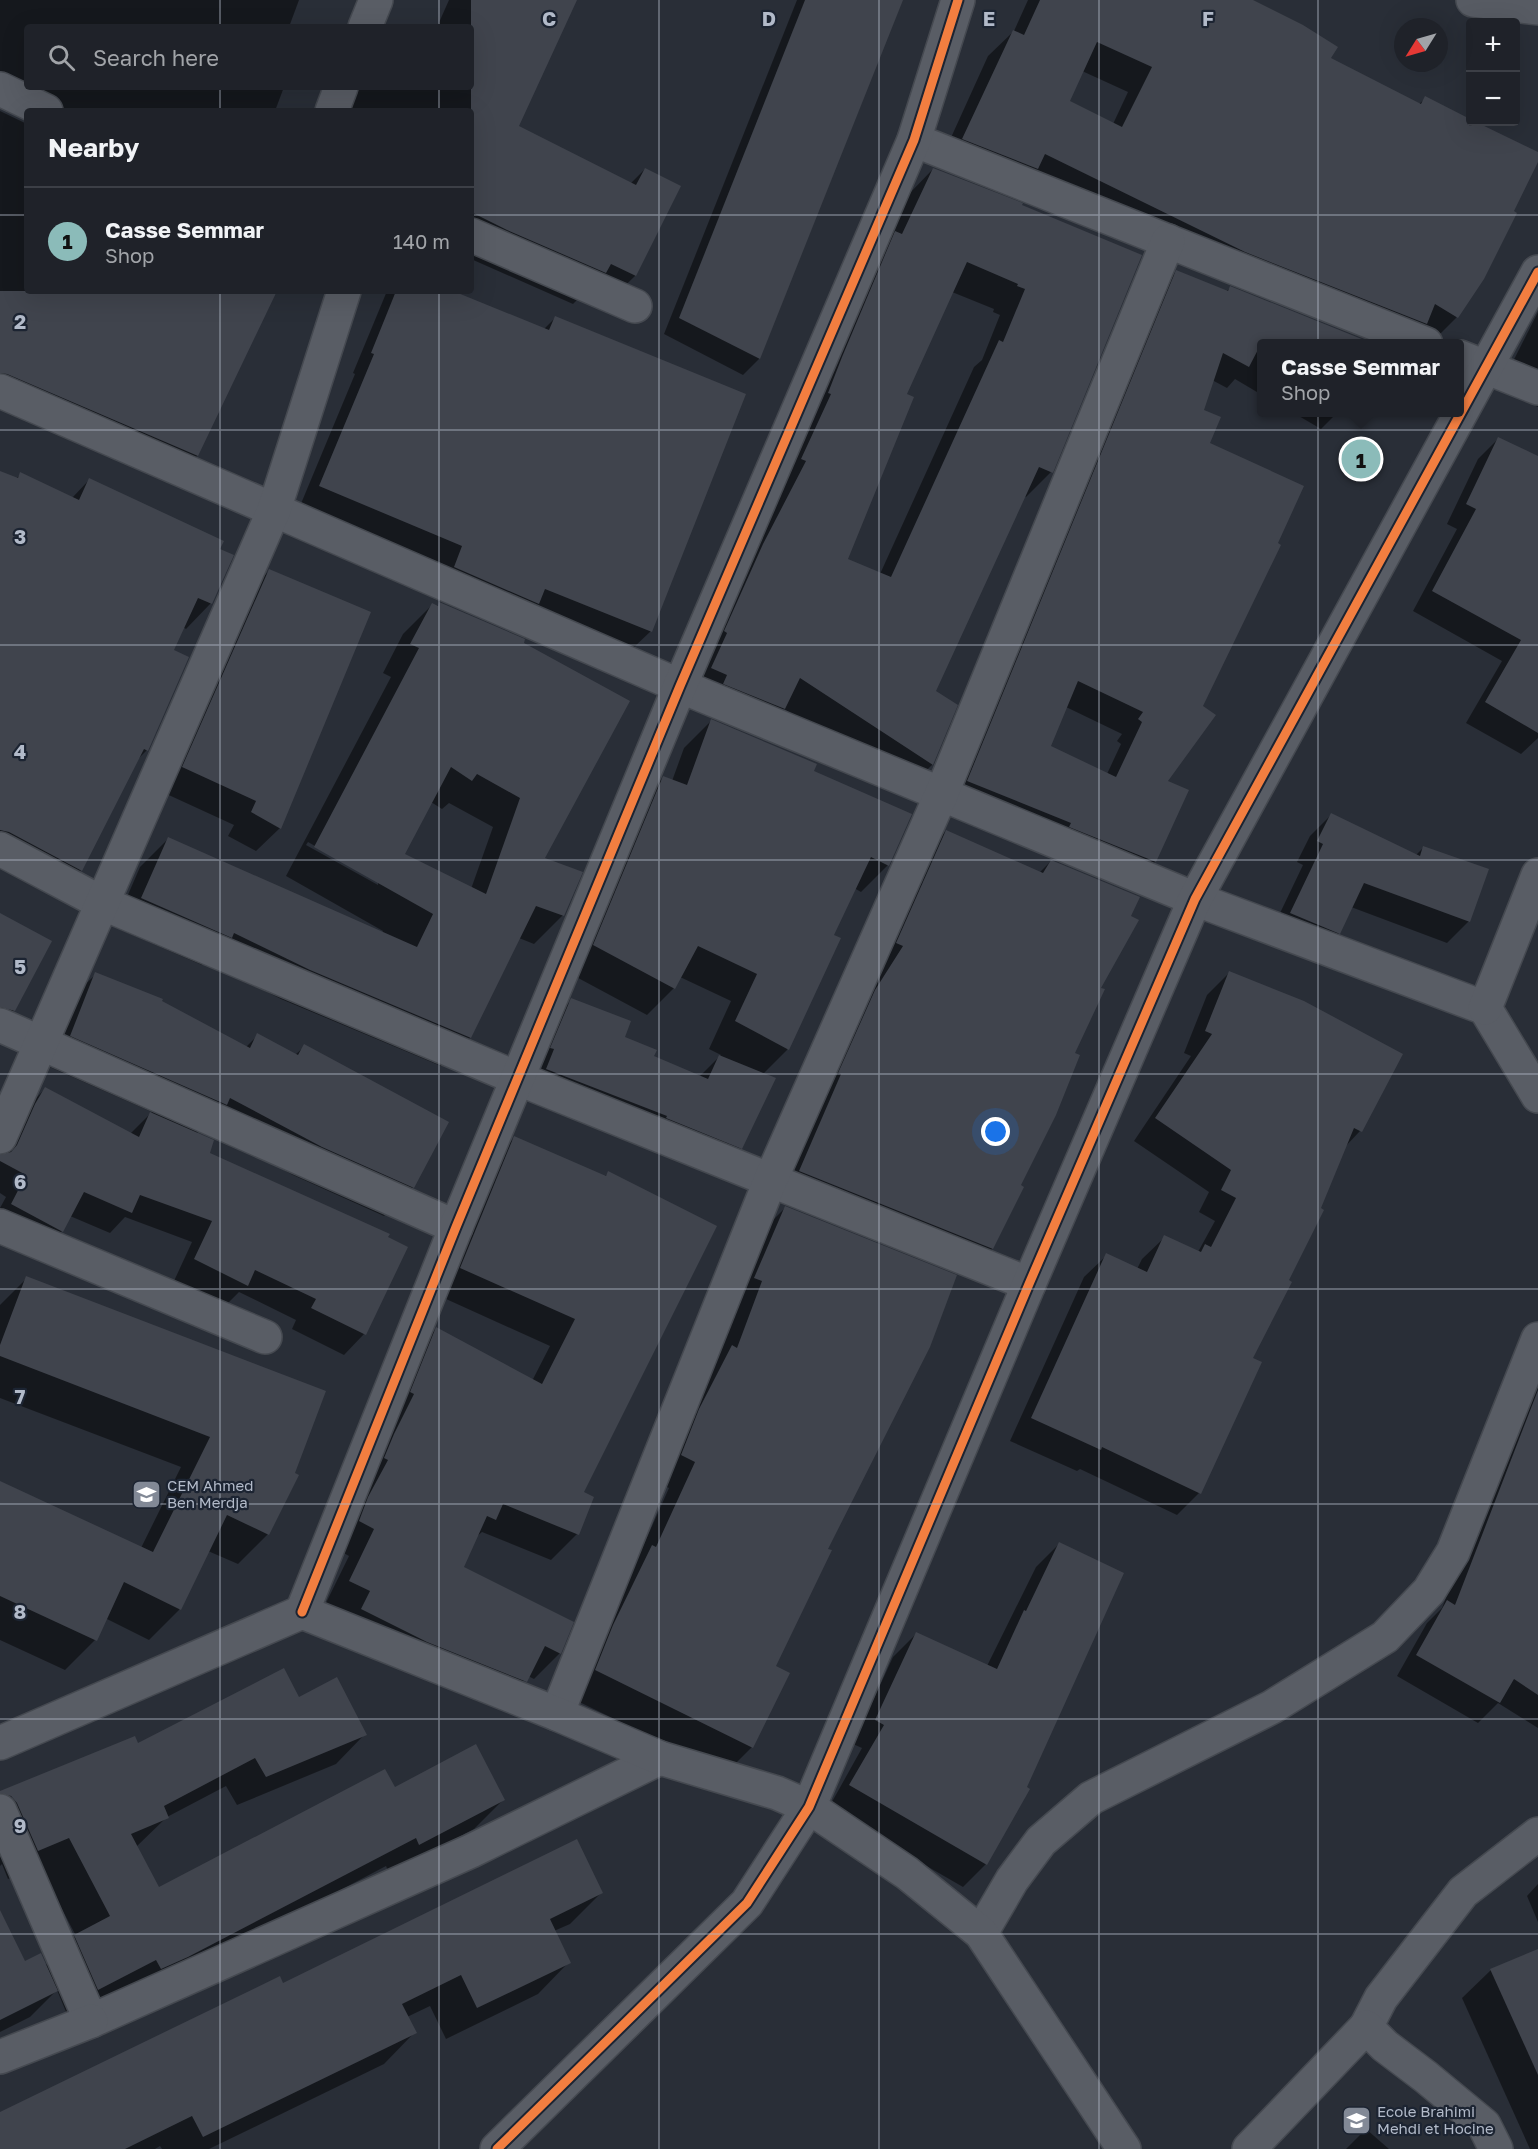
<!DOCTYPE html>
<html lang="en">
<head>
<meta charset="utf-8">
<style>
	body { margin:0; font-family:"Golos Text",sans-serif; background:#272a31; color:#f1f3f6 }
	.controls { position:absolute; right:18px; top:18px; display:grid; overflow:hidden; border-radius:6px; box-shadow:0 6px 24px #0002 }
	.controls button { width:54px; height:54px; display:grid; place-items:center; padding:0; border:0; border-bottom:2px solid #3c3f46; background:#1f2229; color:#f1f3f6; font:30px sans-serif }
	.compass { position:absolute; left:1394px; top:18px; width:54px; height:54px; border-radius:50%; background:#1f2229; box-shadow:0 6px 24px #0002; rotate:233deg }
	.you { position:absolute; left:996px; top:1132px; width:21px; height:21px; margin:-15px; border:4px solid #fff; border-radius:50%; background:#1a73e8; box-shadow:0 0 0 9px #1a73e833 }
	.badge { display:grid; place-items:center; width:39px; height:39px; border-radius:50%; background:#8bbbb9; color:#111; font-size:20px; font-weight:700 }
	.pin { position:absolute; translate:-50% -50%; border:3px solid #fff; box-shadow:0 2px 6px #0006 }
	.popup { position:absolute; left:1257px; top:339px; width:207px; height:78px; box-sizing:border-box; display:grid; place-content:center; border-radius:6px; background:#1f2229; filter:drop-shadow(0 2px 4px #0005); font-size:20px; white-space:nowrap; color:#a1a4a8 }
	.popup b { font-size:22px; color:#f1f3f6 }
	.popup::after { content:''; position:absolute; left:50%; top:100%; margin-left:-12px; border:12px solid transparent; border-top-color:#1f2229 }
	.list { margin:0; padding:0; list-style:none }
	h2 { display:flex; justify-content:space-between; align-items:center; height:78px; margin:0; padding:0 24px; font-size:26px }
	h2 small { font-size:20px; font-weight:400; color:#a1a4a8 }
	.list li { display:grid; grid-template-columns:39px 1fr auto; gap:18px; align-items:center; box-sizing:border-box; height:108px; padding:0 24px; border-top:2px solid #3c3f46 }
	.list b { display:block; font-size:22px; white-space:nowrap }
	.list p { margin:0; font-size:20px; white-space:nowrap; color:#a1a4a8 }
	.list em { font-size:20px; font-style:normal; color:#a1a4a8 }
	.icon { flex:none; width:33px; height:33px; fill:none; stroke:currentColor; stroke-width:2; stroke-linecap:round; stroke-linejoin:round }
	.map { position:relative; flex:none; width:1538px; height:2149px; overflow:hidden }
	.search { position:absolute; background:#1f2229; box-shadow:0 6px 24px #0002; left:24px; top:24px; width:450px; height:66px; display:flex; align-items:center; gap:15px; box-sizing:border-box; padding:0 21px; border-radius:6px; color:#a1a4a8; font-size:22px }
	.panel { position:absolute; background:#1f2229; box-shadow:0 6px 24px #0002; left:24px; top:108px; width:450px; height:186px; border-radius:6px }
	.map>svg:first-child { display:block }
</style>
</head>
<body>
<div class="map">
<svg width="1538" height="2149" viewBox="0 0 1538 2149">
	<rect width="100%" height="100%" fill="#292e37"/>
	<g fill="#0007" fill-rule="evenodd">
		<path d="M 0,0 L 299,0 L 289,27 L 27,27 L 27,87 L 284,87 L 275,111 L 27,111 L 0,104 Z"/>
		<path d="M 449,0 L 575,0 L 517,127 L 630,184 L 645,169 L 679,187 L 635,276 L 603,307 L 581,296 L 573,304 L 471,259 L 471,111 L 329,111 L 342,87 L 471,87 L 471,27 L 437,27 Z"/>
		<path d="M 797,0 L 901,0 L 759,359 L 743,375 L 664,334 Z"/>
		<path d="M 1028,0 L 1249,0 L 1329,59 L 1419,104 L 1426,98 L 1538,154 L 1538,159 L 1512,211 L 1483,278 L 1456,318 L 1432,342 L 939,164 L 988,56 L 1014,31 ZM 1082,71 L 1128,92 L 1113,124 L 1068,102 Z"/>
		<path d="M 0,111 L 27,124 L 27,291 L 275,291 L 197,456 L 172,480 L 0,405 Z"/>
		<path d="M 933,169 L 1021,204 L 1051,472 L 1026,497 L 1024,496 L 934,692 L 956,706 L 932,765 L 906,790 L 784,709 L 759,734 L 687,693 L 908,195 ZM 952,292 L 994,309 L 993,312 L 1000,315 L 982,360 L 974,367 L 880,574 L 846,559 L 905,395 Z"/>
		<path d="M 1177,271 L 1226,292 L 1230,288 L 1262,344 L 1262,395 L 1235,379 L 1227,388 L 1212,380 L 1202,411 L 1208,444 L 1166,781 L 1187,791 L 1155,862 L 1133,883 L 946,803 L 1155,293 ZM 1066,707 L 1122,734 L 1117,741 L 1121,744 L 1107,774 L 1049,747 Z"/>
		<path d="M 387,291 L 449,291 L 544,329 L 555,318 L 651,631 L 631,650 L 300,506 L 355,374 L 353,373 Z"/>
		<path d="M 1538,312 L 1538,407 L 1499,389 Z"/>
		<path d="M 1292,412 L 1338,412 L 1321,429 Z"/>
		<path d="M 1498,439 L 1538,458 L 1538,738 L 1521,754 L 1466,723 L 1502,661 L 1413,611 L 1457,529 L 1447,524 L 1478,459 Z"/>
		<path d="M 0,473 L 16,479 L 21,474 L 72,498 L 89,480 L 218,550 L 211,603 L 186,629 L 183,627 L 172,650 L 147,750 L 136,761 L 81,870 L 56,895 L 0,866 Z"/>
		<path d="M 269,571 L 280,828 L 256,851 L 228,836 L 234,825 L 160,791 L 245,595 Z"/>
		<path d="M 440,604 L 522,643 L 543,859 L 563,915 L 534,944 L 519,938 L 470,1038 L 441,1066 L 281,999 L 206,961 L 202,965 L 114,927 L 140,867 L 168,839 L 382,933 L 383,931 L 286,876 L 391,677 L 383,673 L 403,634 L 432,605 L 436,607 ZM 431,802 L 442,809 L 449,803 L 493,827 L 471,889 L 403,855 ZM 308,842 L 378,882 L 378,885 L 306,845 Z"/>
		<path d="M 711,721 L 812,772 L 888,865 L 861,892 L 854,888 L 832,935 L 839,939 L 787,1050 L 763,1074 L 741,1148 L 720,1168 L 527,1089 L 551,1020 L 572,1000 L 623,1038 L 652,1057 L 699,1077 L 721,1055 L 709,1049 L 731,1001 L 680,977 L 674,988 L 647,1015 L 567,972 L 637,804 L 664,777 L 672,781 L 684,748 Z"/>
		<path d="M 1331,815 L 1416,855 L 1424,847 L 1469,921 L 1447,943 L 1351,907 L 1339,933 L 1318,954 L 1270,934 L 1303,865 L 1297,862 L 1310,836 Z"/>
		<path d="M 946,831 L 1039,873 L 1051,861 L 1099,988 L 992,1249 L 966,1274 L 775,1197 L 921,857 Z"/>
		<path d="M 0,915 L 14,1010 L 0,1024 Z"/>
		<path d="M 1229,973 L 1401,1055 L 1360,1131 L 1344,1148 L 1287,1281 L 1251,1359 L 1199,1493 L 1177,1515 L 1080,1469 L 1077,1471 L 1010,1441 L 1084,1277 L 1107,1255 L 1137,1269 L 1142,1259 L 1165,1237 L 1198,1252 L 1215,1221 L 1199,1212 L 1209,1192 L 1134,1141 L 1191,1056 L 1184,1053 L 1207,995 Z"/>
		<path d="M 96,974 L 160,1002 L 246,1047 L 258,1035 L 295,1055 L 305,1046 L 413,1187 L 384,1216 L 293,1175 L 203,1127 L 196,1134 L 208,1153 L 364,1334 L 344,1355 L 292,1329 L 296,1320 L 239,1292 L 225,1306 L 174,1281 L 192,1242 L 125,1217 L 110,1233 L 70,1216 L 62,1231 L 41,1252 L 0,1230 L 0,1208 L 6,1197 L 0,1193 L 0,1157 L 25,1109 L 46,1088 L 130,1134 L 152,1112 L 43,1064 L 67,1002 Z"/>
		<path d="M 514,1138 L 604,1177 L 609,1173 L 581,1493 L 592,1498 L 577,1534 L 551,1560 L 482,1532 L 476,1537 L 462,1568 L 560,1653 L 534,1679 L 528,1676 L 500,1707 L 324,1607 L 349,1556 L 333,1547 L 410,1355 L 436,1329 L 532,1381 L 550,1346 L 435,1294 L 488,1164 Z"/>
		<path d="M 785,1208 L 826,1549 L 774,1667 L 752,1747 L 726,1773 L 569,1697 L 626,1573 L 636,1562 L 669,1488 L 655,1481 L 706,1373 L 716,1363 L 736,1307 L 759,1234 Z"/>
		<path d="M 27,1278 L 324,1392 L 268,1534 L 238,1564 L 208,1551 L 179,1610 L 149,1640 L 105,1618 L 95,1640 L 65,1670 L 0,1640 L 0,1483 L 141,1548 L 181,1467 L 0,1398 L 0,1305 Z"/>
		<path d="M 1538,1345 L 1538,1728 L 1498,1703 L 1478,1723 L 1397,1676 L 1427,1623 L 1442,1608 L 1536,1368 Z"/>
		<path d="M 1059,1544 L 986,1864 L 963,1887 L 828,1809 L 862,1748 L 853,1744 L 893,1657 L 916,1634 L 987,1666 L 1036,1567 Z"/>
		<path d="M 298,1699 L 365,1734 L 336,1764 L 237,1805 L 226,1786 L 167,1817 L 136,1847 L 158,1889 L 394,1789 L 503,1800 L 474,1829 L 389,1873 L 386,1866 L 158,1986 L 69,2019 L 57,1990 L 30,2017 L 0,2032 L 0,1913 L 25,1963 L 45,1966 L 76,1936 L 40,1867 L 8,1879 L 2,1864 L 0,1866 L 0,1793 L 137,1745 Z"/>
		<path d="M 1538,1884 L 1538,1922 L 1527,1896 Z"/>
		<path d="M 602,1892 L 570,1924 L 554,1931 L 569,1962 L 538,1994 L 446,2039 L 430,2006 L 407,2017 L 415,2032 L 384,2064 L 209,2149 L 162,2149 L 160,2146 L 155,2149 L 0,2149 L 0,2125 L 282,1985 Z"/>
		<path d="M 1538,1951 L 1538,2149 L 1530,2149 L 1462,1998 L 1491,1970 Z"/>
		<path d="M 1366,2129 L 1389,2149 L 1346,2149 Z"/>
	</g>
	<g fill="#40444d" fill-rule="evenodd">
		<path d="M 471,0 L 577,0 L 519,126 L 636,185 L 645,168 L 681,186 L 636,276 L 611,264 L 606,273 L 507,230 L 471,212 Z"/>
		<path d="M 805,0 L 903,0 L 760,359 L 679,318 Z"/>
		<path d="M 1040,0 L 1253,0 L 1303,25 L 1338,47 L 1331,58 L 1421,104 L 1425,96 L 1470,119 L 1470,122 L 1476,122 L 1538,152 L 1538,162 L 1514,211 L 1517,213 L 1484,279 L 1458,318 L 1435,304 L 1427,324 L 1245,252 L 1045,154 L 1038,169 L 962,139 L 1013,30 L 1024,35 ZM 1097,42 L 1152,67 L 1122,127 L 1070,101 Z"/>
		<path d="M 933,168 L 1023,203 L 1022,205 L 1142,255 L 1053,473 L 1039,467 L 936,691 L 958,705 L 933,765 L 800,678 L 785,709 L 723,684 L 727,675 L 711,668 L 727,633 L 724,631 L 763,544 L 806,461 L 801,459 L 831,394 L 828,393 L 842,357 L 895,231 L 902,234 ZM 967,262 L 1018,284 L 1017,286 L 1025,289 L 1003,342 L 999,340 L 891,577 L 848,559 L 914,397 L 907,394 Z"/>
		<path d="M 1176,270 L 1228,291 L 1230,286 L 1374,344 L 1261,344 L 1249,367 L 1223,353 L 1204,410 L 1221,417 L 1210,443 L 1304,486 L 1278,543 L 1281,545 L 1203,706 L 1216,715 L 1168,781 L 1189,790 L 1156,862 L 1069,827 L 1071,823 L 967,781 ZM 1078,681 L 1143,712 L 1138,719 L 1142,722 L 1116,777 L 1051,746 Z"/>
		<path d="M 0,291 L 277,291 L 198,456 L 7,374 L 0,373 Z"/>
		<path d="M 396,291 L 453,291 L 549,330 L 555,316 L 746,394 L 652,632 L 545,589 L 539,604 L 454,567 L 462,546 L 319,486 L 374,354 L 371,353 Z"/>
		<path d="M 1498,437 L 1538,456 L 1538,733 L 1485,702 L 1521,640 L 1432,591 L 1476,509 L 1466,504 Z"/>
		<path d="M 0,471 L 18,478 L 20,472 L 79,500 L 89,478 L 224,541 L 220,549 L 234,555 L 212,604 L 198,598 L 174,650 L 189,657 L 148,751 L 144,749 L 82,871 L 9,832 L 0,830 Z"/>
		<path d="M 269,569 L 371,612 L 281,829 L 251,812 L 256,801 L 182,767 Z"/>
		<path d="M 439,602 L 525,639 L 524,643 L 630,701 L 545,858 L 583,872 L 564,916 L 536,906 L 471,1038 L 310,970 L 234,933 L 232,938 L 141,898 L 168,837 L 417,947 L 433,914 L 314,847 L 419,648 L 410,644 L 432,603 L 438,606 ZM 451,767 L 472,781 L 477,774 L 520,798 L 486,894 L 405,854 Z"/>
		<path d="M 711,719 L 817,764 L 814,771 L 912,814 L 889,866 L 871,857 L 834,935 L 841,938 L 789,1050 L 735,1021 L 757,974 L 698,946 L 675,989 L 593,945 L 663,776 L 687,785 Z"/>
		<path d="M 1331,813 L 1420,856 L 1423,846 L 1489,869 L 1470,922 L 1364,883 L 1340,934 L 1290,913 L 1323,844 L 1317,841 Z"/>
		<path d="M 946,830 L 1043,873 L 1051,860 L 1140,897 L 1131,916 L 1139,920 L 1101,988 L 1105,989 L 1075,1053 L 1080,1055 L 1056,1115 L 1021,1185 L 1024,1187 L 993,1249 L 799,1171 L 841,1074 L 838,1073 L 875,990 L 903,946 L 896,943 Z"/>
		<path d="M 0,913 L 52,941 L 15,1011 L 0,1007 Z"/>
		<path d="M 1229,971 L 1304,1001 L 1403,1054 L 1362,1132 L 1354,1128 L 1321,1208 L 1324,1210 L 1289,1280 L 1292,1282 L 1253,1358 L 1262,1362 L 1201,1494 L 1102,1447 L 1101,1450 L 1031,1418 L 1106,1253 L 1147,1272 L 1164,1235 L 1201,1252 L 1205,1244 L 1211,1247 L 1236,1198 L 1221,1190 L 1231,1170 L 1155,1118 L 1212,1034 L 1205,1031 Z"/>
		<path d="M 95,972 L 163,999 L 162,1001 L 250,1048 L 257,1033 L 298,1055 L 304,1044 L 449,1122 L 414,1188 L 322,1147 L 230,1098 L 227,1105 L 70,1036 Z"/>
		<path d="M 571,998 L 631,1021 L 625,1037 L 657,1050 L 654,1056 L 708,1079 L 719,1055 L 776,1078 L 742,1149 L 666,1118 L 667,1116 L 546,1069 L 554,1049 L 550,1048 Z"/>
		<path d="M 45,1087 L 139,1137 L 150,1112 L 214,1140 L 210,1153 L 390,1234 L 388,1237 L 408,1247 L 366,1335 L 311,1308 L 316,1299 L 255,1270 L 248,1286 L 194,1259 L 212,1221 L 140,1195 L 132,1213 L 84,1192 L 63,1232 L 11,1204 L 26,1175 L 0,1161 L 0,1155 L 11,1152 L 17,1145 L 35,1104 Z"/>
		<path d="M 514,1136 L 606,1176 L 608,1171 L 717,1226 L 584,1492 L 594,1497 L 579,1535 L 503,1504 L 496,1520 L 487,1516 L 464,1567 L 574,1622 L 561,1654 L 545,1646 L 527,1682 L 427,1642 L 361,1609 L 370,1591 L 349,1581 L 374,1529 L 359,1521 L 368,1497 L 388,1460 L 384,1458 L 394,1434 L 414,1394 L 410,1392 L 436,1327 L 542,1384 L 575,1319 L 460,1268 Z"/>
		<path d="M 785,1206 L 957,1275 L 930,1347 L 828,1549 L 832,1550 L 776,1666 L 790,1673 L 753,1748 L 595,1670 L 613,1625 L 652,1545 L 656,1547 L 695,1462 L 681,1455 L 699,1409 L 732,1345 L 737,1348 L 762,1281 L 754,1278 Z"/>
		<path d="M 26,1276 L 326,1391 L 295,1473 L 299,1475 L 269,1535 L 227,1515 L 181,1610 L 124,1582 L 97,1641 L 0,1596 L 0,1481 L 153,1552 L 210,1437 L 0,1356 L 0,1345 Z"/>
		<path d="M 1538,1390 L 1538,1695 L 1514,1679 L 1500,1703 L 1416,1655 L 1447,1600 L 1455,1605 Z"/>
		<path d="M 1059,1542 L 1124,1573 L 1027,1787 L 1030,1789 L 987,1865 L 849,1785 L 884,1725 L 875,1720 L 916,1632 L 997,1669 L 1024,1610 L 1026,1611 Z"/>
		<path d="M 284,1668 L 299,1697 L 337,1677 L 367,1735 L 266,1777 L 255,1758 L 164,1806 L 169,1818 L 131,1834 L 159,1887 L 385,1769 L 395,1787 L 476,1744 L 505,1800 L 419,1845 L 416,1838 L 188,1957 L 161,1969 L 156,1960 L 98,1990 L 74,1935 L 110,1916 L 69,1838 L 38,1851 L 17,1803 L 11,1796 L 0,1793 L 0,1791 L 135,1736 L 138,1743 Z"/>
		<path d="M 577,1839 L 603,1893 L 550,1919 L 571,1963 L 477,2008 L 461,1975 L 402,2004 L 417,2033 L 203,2137 L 192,2116 L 125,2149 L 0,2149 L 0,2112 L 280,1976 L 283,1983 Z"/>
		<path d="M 0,1910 L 25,1961 L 41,1953 L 58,1991 L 0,2020 Z"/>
		<path d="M 1538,1949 L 1538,2075 L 1490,1969 Z"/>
	</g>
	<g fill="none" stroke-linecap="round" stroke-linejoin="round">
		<defs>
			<g id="minor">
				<path d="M 365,27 L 376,0"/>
				<path d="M 0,89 L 46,111"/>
				<path d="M 332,111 L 341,87"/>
				<path d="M 914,140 L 1426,344"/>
				<path d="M 471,235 L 635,306"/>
				<path d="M 1460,357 L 1538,388"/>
				<path d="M 0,391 L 680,686 L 1195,899 L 1485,1008 L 1538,1096"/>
				<path d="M 0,849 L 102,903 L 519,1079 L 1029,1284"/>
				<path d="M 1485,1008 L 1538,875"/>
				<path d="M 0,1025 L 456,1227"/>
				<path d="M 0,1137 L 274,510 L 344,291"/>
				<path d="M 0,1226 L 265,1337"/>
				<path d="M 302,1612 L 456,1227 L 680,686 L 914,140 L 958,0"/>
				<path d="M 557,1714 L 770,1181 L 941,795 L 1168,241"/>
				<path d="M 0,1811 L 91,2021 L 471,1851 L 660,1758"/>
				<path d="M 981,1933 L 1012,1880 L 1041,1841 L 1091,1798 L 1272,1707 L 1385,1637 L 1429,1591 L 1453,1552 L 1538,1339"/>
				<path d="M 1366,2027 L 1381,1998 L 1463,1892 L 1538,1834"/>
				<path d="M 0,2057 L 91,2021"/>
				<path d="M 497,2149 L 747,1903 L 809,1807 L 1029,1284 L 1195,899 L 1538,272"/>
				<path d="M 1249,2149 L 1366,2027 L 1385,2046 L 1426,2077 L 1484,2125 L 1496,2149"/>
			</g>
			<path id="tertiary" d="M 0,1743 L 302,1612 L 557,1714 L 660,1758 L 777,1793 L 809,1807 L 907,1873 L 981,1933 L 1124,2149"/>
			<path id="secondary" d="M 1473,0 L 1538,8"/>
		</defs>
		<use href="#minor" stroke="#454950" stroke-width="36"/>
		<use href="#tertiary" stroke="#454950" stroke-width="36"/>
		<use href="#secondary" stroke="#454950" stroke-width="36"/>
		<use href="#minor" stroke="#595d65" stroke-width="33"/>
		<use href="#tertiary" stroke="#595d65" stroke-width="33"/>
		<use href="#secondary" stroke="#575b63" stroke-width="33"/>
		<defs>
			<g id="cycleway">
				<path d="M 302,1612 L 456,1227 L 680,686 L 914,140 L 958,0"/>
				<path d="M 497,2149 L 747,1903 L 809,1807 L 1029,1284 L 1195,899 L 1538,272"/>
			</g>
		</defs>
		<use href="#cycleway" stroke="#1c2432" stroke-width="13"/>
		<use href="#cycleway" stroke="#f27e40" stroke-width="9"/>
	</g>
	<path fill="none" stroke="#b2bac9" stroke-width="1.5" stroke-opacity="0.55" d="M 220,0 L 220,27M 439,0 L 439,27M 659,0 L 659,2149M 879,0 L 879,2149M 1099,0 L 1099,2149M 1318,0 L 1318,2149M 220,87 L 220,111M 439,87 L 439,111M 0,215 L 27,215M 471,215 L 1538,215M 220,291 L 220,2149M 439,291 L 439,2149M 0,430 L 1538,430M 0,645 L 1538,645M 0,860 L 1538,860M 0,1074 L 1538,1074M 0,1289 L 1538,1289M 0,1504 L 1538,1504M 0,1719 L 1538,1719M 0,1934 L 1538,1934"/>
	<defs>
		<symbol id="school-square" viewBox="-11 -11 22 22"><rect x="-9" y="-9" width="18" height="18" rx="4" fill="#828996" stroke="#1c2432"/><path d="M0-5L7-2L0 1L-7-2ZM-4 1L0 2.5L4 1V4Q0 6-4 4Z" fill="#fff"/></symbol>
	</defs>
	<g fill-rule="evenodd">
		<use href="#school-square" x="130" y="1478" width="33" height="33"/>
		<use href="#school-square" x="1340" y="2104" width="33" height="33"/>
	</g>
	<g text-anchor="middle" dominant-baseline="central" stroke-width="4.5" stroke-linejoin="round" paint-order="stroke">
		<g font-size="15" fill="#b2bac9" stroke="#1c2432" text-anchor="start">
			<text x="167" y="1485">CEM Ahmed<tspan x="167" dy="17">Ben Merdja</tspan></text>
			<text x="1377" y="2111">Ecole Brahimi<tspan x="1377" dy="17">Mehdi et Hocine</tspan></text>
		</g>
	</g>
	<g font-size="20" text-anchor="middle" font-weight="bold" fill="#b2bac9" stroke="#1c2432" stroke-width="4.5" stroke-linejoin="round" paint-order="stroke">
		<text x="549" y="26">C</text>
		<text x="769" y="26">D</text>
		<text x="989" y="26">E</text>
		<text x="1208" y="26">F</text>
		<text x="20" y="329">2</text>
		<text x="20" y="544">3</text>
		<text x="20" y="759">4</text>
		<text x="20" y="974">5</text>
		<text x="20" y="1189">6</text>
		<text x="20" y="1404">7</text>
		<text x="20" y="1619">8</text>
		<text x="20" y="1833">9</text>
	</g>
</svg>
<div class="controls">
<button>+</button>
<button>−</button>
</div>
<svg class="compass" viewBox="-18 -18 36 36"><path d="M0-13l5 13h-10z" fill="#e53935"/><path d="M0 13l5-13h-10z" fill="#a1a4a8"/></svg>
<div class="you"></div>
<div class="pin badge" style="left:1361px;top:459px">1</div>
<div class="popup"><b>Casse Semmar</b>Shop</div>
<div class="search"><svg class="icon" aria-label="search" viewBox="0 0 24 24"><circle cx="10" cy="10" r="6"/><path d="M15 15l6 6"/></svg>Search here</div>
<section class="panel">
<h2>Nearby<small></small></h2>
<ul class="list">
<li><span class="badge">1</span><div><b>Casse Semmar</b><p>Shop</p></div><em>140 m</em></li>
</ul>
</section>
</div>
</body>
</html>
